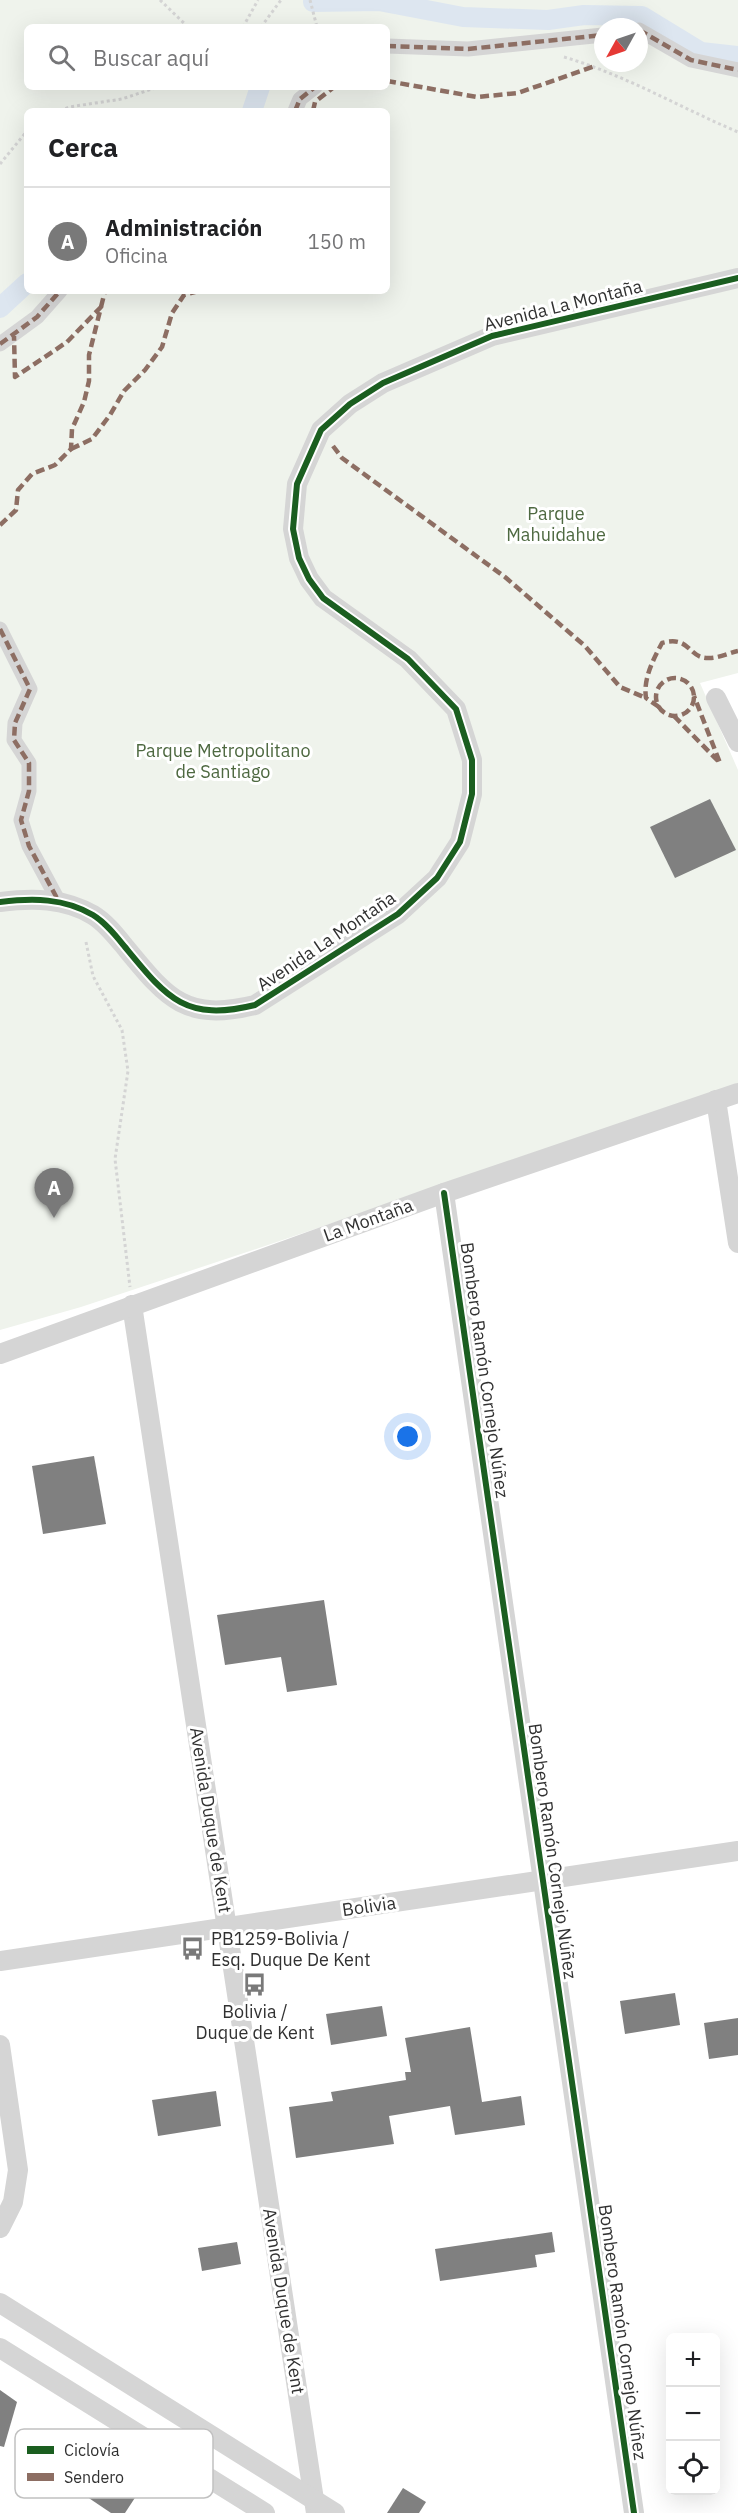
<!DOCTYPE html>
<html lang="es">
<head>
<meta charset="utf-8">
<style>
	body { margin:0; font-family:"IBM Plex Sans",sans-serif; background:#f6f6f6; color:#202124 }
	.controls { position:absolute; right:18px; bottom:18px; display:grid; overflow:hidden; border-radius:9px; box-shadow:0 6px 24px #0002 }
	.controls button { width:54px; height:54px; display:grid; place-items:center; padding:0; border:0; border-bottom:2px solid #e0e0e0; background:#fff; color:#202124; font:30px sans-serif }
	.compass { position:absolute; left:594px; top:18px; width:54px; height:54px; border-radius:50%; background:#fff; box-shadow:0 6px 24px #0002; rotate:230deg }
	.you { position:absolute; left:408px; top:1437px; width:21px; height:21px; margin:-15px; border:4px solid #fff; border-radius:50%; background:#1a73e8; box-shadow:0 0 0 9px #1a73e833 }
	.badge { display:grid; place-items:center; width:39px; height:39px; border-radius:50%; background:#797979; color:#fff; font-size:20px; font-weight:700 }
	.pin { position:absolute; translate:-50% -50px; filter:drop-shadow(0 2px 3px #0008) }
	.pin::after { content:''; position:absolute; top:32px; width:21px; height:18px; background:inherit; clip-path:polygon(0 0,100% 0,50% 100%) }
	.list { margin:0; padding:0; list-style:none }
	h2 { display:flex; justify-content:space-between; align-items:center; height:78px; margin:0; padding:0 24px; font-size:26px }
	h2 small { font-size:20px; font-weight:400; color:#757577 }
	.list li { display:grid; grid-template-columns:39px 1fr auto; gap:18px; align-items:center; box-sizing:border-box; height:108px; padding:0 24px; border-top:2px solid #e0e0e0 }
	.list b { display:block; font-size:22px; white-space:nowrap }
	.list p { margin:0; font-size:20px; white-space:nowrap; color:#757577 }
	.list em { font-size:20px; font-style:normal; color:#757577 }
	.icon { flex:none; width:33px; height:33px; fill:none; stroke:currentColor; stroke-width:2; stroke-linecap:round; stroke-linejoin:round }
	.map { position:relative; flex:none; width:738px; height:2513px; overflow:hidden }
	.search { position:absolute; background:#fff; box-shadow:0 6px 24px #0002; left:24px; top:24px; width:366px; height:66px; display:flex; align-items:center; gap:15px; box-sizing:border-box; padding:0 21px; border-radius:9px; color:#757577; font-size:22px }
	.panel { position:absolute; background:#fff; box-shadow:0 6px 24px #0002; left:24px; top:108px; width:366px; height:186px; border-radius:9px }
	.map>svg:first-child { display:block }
</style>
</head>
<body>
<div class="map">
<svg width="738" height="2513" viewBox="0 0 738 2513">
	<rect width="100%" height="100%" fill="#fff"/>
	<path fill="#eff3ec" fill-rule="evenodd" d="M 0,0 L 738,0 L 738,673 L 700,683 L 738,770 L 738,1085 L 250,1251 L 81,1307 L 0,1330 ZM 27,27 L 387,27 L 387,87 L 27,87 ZM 603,27 L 639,27 L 639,63 L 603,63 ZM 27,111 L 387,111 L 387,291 L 27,291 Z"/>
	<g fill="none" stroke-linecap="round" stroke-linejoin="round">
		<g stroke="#dde6f0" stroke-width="20">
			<path d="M 313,2 L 379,1 L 463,17 L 548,20 L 584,15 L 642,16 L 701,52 L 738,56"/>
			<path d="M 252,111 L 260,87"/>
			<path d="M 0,308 L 27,283"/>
		</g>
	</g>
	<g fill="#808080">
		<path d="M 710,799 L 736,850 L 675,878 L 650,827 Z"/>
		<path d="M 94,1456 L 106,1524 L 43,1534 L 32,1466 Z"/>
		<path d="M 324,1600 L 337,1685 L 287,1692 L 281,1657 L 225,1665 L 217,1615 Z"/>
		<path d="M 675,1993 L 680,2025 L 625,2034 L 620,2001 Z"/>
		<path d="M 382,2006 L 387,2036 L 331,2045 L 326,2014 Z"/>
		<path d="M 738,2018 L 738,2055 L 709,2059 L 704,2023 Z"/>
		<path d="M 470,2027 L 482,2102 L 521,2096 L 525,2125 L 455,2135 L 450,2106 L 389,2116 L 394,2144 L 296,2158 L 289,2107 L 333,2101 L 331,2092 L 406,2080 L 405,2072 L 411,2072 L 405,2038 Z"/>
		<path d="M 216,2091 L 221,2126 L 158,2136 L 152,2100 Z"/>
		<path d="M 552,2232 L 555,2252 L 535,2255 L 537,2267 L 440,2281 L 435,2249 Z"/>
		<path d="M 237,2242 L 241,2264 L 202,2271 L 198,2248 Z"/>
		<path d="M 0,2390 L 17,2402 L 4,2447 L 0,2446 Z"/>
		<path d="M 92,2448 L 144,2484 L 125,2513 L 111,2513 L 68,2484 Z"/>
		<path d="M 403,2488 L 426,2502 L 419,2513 L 387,2513 Z"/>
	</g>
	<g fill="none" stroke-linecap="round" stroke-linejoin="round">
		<g stroke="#d4d4d4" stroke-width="3" stroke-dasharray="3 3" stroke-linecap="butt">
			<path d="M 160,0 L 188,27"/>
			<path d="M 310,0 L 317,27"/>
			<path d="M 243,27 L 258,0"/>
			<path d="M 261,27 L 281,0"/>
			<path d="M 564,57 C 625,75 679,107 738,132"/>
			<path d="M 60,111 L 69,107 L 122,99 L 158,87"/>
			<path d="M 0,164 L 27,131"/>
			<path d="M 86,942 L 93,976 L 122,1030 L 128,1071 L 115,1159 L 130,1287"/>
		</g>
		<g stroke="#d5d5d5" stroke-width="15">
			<path d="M 639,30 L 691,60 L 738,70"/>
			<path d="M 387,46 L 468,49 L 603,35"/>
			<path d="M 295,111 L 300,99 L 315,87"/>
			<path d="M 0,344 L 37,317 L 60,291"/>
			<path d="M 0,629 L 30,689 L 15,723 L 14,740 L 29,763 L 29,791 L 21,820 L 29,846 L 59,902"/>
		</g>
		<g stroke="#d5d5d5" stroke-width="20">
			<path d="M 716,698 L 738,742"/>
			<path d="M 0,902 C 33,898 64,898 93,915 C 106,923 116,936 125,947 C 167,998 185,1022 255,1005 L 398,914 L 437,878 L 460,842 L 472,794 L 472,760 L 456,709 L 408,659 L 323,598 L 309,579 L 299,558 L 293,529 L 297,484 L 321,430 L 350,404 L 383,383 L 492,336 L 738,278"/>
			<path d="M 716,1100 L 738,1243"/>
			<path d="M 444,1193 L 634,2513"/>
			<path d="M 132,1305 L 316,2513"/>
			<path d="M 0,1354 L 444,1193 L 738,1093"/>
			<path d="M 0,1961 L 738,1851"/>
			<path d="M 0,2045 L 18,2170 L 13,2202 L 0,2228"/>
			<path d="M 0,2303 L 335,2513"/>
			<path d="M 0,2348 L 265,2513"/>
		</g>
		<g stroke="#8d6e63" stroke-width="4.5" stroke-dasharray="9 4.5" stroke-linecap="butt">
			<path d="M 639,30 L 691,60 L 738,70"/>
			<path d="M 387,46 L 468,49 L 603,35"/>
			<path d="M 387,81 L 477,97 L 518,93 L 595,66"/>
			<path d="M 295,111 L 300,99 L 315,87"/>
			<path d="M 313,111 L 315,102 L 334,87"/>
			<path d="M 101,307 L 105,291"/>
			<path d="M 0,344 L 37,317 L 60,291"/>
			<path d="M 333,446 L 342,458 L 505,577 L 585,646 L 620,687 L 646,698"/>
			<path d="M 71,449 L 92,439 L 110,415 L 124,391 L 145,370 L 162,347 L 172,313 L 184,295 L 199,291"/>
			<path d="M 0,525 L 16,510 L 18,490 L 32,474 L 55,465 L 71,449 L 72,429 L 84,402 L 89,381 L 89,355 L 101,307 L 67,342 L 15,377 L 14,336"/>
			<path d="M 0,629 L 30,689 L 15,723 L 14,740 L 29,763 L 29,791 L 21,820 L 29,846 L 59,902"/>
			<circle cx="675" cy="697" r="19"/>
			<path d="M 659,707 L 646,698 C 643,679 653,660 662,643 C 691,635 688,659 709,658 C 719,658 729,653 738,651"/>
			<path d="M 674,716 L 720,763 L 694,696"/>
		</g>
		<defs>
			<g id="cycleway">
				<path d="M 0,902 C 33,898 64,898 93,915 C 106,923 116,936 125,947 C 167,998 185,1022 255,1005 L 398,914 L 437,878 L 460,842 L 472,794 L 472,760 L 456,709 L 408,659 L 323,598 L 309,579 L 299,558 L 293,529 L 297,484 L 321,430 L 350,404 L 383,383 L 492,336 L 738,278"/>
				<path d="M 444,1193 L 634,2513"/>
			</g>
		</defs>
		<use href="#cycleway" stroke="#fff" stroke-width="10"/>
		<use href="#cycleway" stroke="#1b5e20" stroke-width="6"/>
	</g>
	<defs>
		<symbol id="bus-bare" viewBox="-9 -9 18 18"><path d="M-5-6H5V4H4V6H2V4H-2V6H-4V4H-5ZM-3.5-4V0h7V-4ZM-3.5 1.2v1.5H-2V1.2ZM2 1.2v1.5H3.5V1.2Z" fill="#797979" stroke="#fff" stroke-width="2.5" paint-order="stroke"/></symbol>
	</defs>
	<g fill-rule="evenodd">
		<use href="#bus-bare" x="176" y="1932" width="33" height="33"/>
		<use href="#bus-bare" x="238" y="1968" width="33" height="33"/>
	</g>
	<g text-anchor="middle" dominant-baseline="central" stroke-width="6" stroke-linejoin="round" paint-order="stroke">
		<g font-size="18" fill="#313131" stroke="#fff">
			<text transform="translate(563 305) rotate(-14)">Avenida La Montaña</text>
			<text transform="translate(326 941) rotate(-34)">Avenida La Montaña</text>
			<text transform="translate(368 1220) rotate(-20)">La Montaña</text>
			<text transform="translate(485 1370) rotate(82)">Bombero Ramón Cornejo Núñez</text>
			<text transform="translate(211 1820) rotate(81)">Avenida Duque de Kent</text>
			<text transform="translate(553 1851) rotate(82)">Bombero Ramón Cornejo Núñez</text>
			<text transform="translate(369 1906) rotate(-8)">Bolivia</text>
			<text transform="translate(284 2301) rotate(81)">Avenida Duque de Kent</text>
			<text transform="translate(623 2332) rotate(82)">Bombero Ramón Cornejo Núñez</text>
		</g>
		<g font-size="18" fill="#4e6941" stroke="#fff">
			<text x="556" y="513">Parque<tspan x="556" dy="21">Mahuidahue</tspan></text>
			<text x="223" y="750">Parque Metropolitano<tspan x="223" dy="21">de Santiago</tspan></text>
		</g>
		<g font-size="18" fill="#313131" stroke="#fff" text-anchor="start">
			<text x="211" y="1938">PB1259-Bolivia /<tspan x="211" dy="21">Esq. Duque De Kent</tspan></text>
			<text x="255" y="2011" text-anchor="middle">Bolivia /<tspan x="255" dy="21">Duque de Kent</tspan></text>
		</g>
	</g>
	<rect x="15" y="2429" width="198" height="69" rx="9" fill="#fff" stroke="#c1c1c1" stroke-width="1.5"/>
	<rect x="27" y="2446" width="27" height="8" fill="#1b5e20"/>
	<rect x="27" y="2473" width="27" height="8" fill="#8d6e63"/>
	<g font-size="16" fill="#313131">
		<text x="64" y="2456">Ciclovía</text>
		<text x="64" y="2483">Sendero</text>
	</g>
</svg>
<div class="controls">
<button>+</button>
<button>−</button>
<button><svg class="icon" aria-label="locate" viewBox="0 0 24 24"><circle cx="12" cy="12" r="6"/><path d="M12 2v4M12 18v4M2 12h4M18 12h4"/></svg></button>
</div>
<svg class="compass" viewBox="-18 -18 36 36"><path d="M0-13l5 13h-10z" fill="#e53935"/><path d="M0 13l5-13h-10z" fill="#757577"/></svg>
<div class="you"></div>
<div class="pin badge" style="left:54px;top:1218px">A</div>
<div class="search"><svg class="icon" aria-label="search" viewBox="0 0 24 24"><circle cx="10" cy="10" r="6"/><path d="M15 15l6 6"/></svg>Buscar aquí</div>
<section class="panel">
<h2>Cerca<small></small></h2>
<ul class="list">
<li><span class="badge">A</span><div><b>Administración</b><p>Oficina</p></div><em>150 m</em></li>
</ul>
</section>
</div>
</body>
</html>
